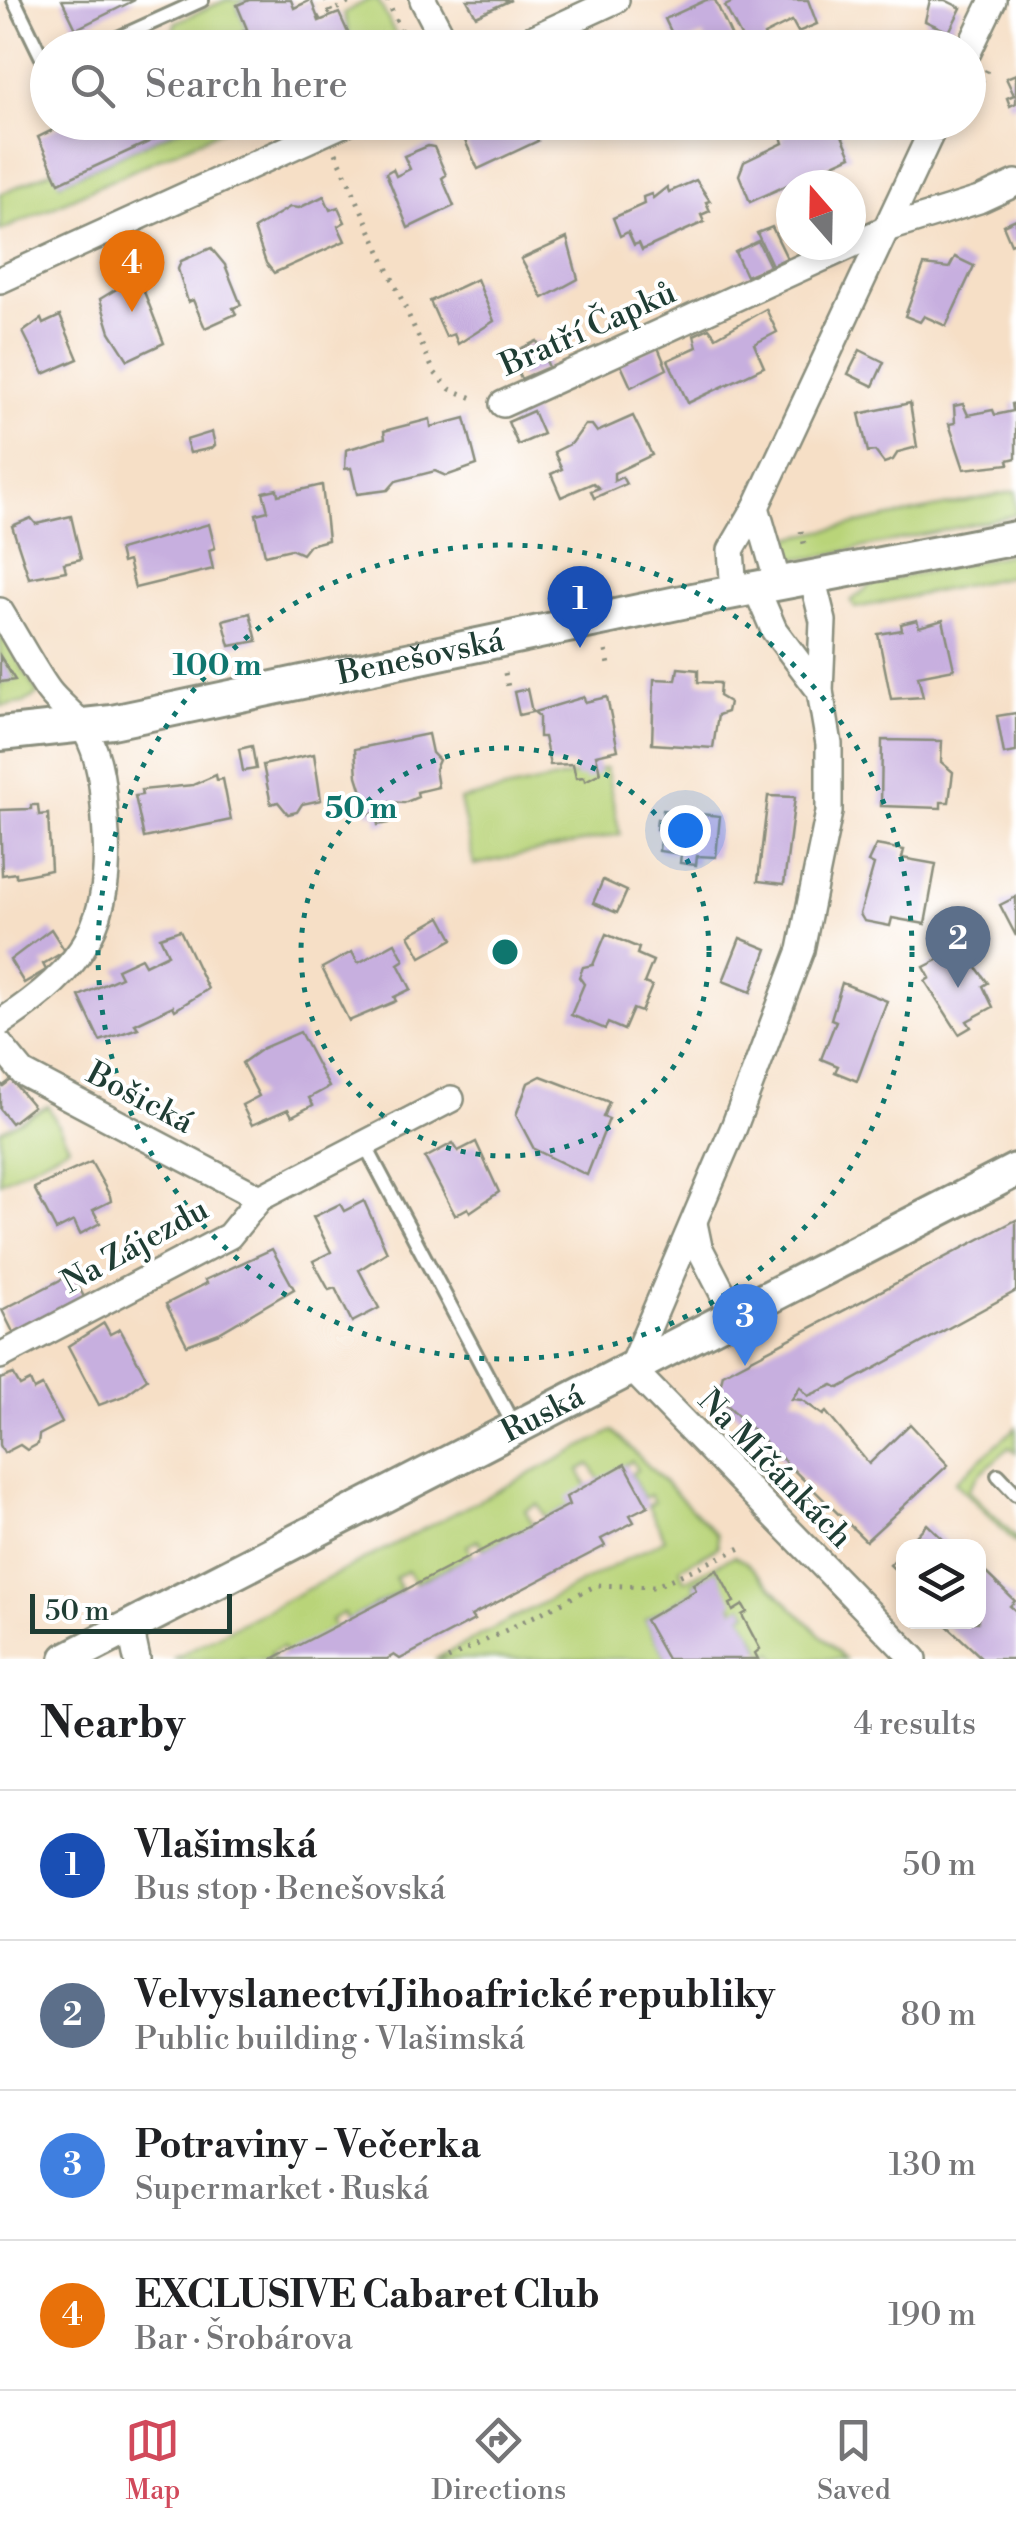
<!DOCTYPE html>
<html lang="en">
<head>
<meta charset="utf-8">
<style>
	body { margin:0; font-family:"Libre Bodoni",serif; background:#f6f6f6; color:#202124 }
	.controls { position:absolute; right:30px; bottom:30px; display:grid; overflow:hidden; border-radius:20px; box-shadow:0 5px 15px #0003 }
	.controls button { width:90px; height:90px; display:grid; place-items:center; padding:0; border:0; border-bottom:2px solid #e0e0e0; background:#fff; color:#202124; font:50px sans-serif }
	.compass { position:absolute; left:776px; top:170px; width:90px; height:90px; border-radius:50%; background:#fff; box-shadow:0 5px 15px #0003; rotate:340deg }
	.scale { position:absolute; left:30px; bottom:25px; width:202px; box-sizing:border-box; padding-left:10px; border:5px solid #1f3d34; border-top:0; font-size:28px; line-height:35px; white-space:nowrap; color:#1f3d34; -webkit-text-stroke:8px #fff; paint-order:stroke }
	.you { position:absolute; left:685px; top:830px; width:35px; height:35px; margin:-25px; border:8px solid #fff; border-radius:50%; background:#1a73e8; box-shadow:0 0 0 15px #1a73e833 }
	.badge { display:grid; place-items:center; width:65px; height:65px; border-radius:50%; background:#d1495b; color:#fff; font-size:32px; font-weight:700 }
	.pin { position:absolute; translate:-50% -82px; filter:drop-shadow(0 2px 5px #0008) }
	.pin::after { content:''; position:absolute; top:52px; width:35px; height:30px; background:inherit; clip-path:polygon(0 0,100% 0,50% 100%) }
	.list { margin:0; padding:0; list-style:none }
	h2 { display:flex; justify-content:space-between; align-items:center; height:130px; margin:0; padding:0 40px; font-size:42px }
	h2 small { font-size:32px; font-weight:400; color:#757577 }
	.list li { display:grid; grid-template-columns:65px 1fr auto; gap:30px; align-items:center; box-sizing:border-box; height:150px; padding:0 40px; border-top:2px solid #e0e0e0 }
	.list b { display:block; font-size:38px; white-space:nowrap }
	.list p { margin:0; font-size:32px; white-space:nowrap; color:#757577 }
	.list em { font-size:32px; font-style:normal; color:#757577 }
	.icon { flex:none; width:55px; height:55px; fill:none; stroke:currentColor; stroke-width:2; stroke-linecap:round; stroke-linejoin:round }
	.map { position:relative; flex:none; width:1016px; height:1659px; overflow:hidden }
	.search { position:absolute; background:#fff; box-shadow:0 5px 15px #0003; left:30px; right:30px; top:30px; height:110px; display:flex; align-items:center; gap:25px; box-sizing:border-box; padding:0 35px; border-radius:55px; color:#757577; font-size:38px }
	.sheet { height:730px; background:#fff }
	nav { display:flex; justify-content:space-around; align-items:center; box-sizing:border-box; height:140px; border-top:2px solid #e0e0e0; background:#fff; font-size:28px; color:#757577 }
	nav a { display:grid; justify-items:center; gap:5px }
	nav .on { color:#d1495b }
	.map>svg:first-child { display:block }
</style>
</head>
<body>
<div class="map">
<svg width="1016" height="1659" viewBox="0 0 1016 1659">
	<rect width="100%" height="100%" fill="#fff"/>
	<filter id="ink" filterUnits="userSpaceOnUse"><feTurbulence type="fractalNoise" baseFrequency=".01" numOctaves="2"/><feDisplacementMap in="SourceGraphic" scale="20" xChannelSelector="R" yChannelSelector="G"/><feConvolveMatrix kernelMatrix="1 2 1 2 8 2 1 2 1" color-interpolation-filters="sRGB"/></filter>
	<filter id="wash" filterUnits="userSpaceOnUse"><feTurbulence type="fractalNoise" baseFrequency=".0048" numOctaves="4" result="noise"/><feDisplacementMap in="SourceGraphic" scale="40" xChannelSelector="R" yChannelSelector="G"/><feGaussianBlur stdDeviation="2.25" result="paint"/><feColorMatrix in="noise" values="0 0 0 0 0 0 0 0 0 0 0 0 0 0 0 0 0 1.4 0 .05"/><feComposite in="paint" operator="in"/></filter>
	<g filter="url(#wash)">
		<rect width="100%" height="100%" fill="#f6dfc6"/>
		<g fill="#b9d479" stroke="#6c8856" stroke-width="2.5">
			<path d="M 226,0 L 249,0 L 237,6 L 247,29 L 217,47 L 166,48 L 176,22 Z"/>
			<path d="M 368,0 L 378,0 L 402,47 L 329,47 L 350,37 L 344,13 Z"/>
			<path d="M 192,123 L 237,123 L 0,231 L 0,194 L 54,170 L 60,183 Z"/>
			<path d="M 1016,491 L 1016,515 L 812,558 L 795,558 L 774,541 Z"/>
			<path d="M 1016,553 L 1016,575 L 855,608 L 851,601 L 873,583 Z"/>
			<path d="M 0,631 L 38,694 L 23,703 L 0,706 L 0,682 L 14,680 L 0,656 Z"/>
			<path d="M 606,768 L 620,834 L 474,865 L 460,800 Z"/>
			<path d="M 48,1106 L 69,1146 L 0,1182 L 0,1131 Z"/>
			<path d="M 1016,1427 L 1016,1453 L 1010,1447 L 979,1474 L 968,1490 L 1016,1537 L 1016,1543 L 955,1482 Z"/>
			<path d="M 613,1431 L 717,1534 L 718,1547 L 680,1568 L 684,1581 L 734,1556 L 746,1562 L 845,1659 L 777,1659 L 773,1653 L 766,1657 L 742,1616 L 748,1612 L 743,1606 L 735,1611 L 717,1571 L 693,1583 L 696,1590 L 645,1620 L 667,1659 L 435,1659 L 665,1539 L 648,1506 L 654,1502 L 650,1495 L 644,1498 L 631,1474 L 637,1470 L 632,1461 L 599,1480 L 590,1464 L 579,1470 L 587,1487 L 570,1505 L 546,1518 L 538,1504 L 525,1510 L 533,1525 L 484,1549 L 478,1540 L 467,1546 L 472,1556 L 415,1583 L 407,1571 L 395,1578 L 401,1590 L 347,1621 L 343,1613 L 331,1620 L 335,1628 L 286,1654 L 282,1647 L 270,1653 L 273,1659 L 172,1659 Z"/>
		</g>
		<g id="blocks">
			<g fill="#c7afdf">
				<path d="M 62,0 L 135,0 L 76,29 Z"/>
				<path d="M 249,0 L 291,0 L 294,8 L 311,0 L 319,21 L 339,13 L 350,37 L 328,48 L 217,48 L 247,29 L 237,5 Z"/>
				<path d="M 467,0 L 511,0 L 476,16 Z"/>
				<path d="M 706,0 L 715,0 L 737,48 L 709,48 L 703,35 L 678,46 L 665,19 Z"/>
				<path d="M 737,0 L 808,0 L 817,24 L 798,32 L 792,21 L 764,35 L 767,42 L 747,48 L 725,6 Z"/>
				<path d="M 930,0 L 945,0 L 961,8 L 949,32 L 925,21 Z"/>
				<path d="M 1016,74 L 1016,103 L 1010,106 L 1007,98 L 1014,95 L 1006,78 Z"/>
				<path d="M 69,122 L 192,122 L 59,183 L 38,137 Z"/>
				<path d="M 478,122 L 529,122 L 538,141 L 478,169 L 460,130 Z"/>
				<path d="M 829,122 L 836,122 L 851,156 L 750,202 L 739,175 L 744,162 L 783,143 L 781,136 L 792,131 L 805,125 L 808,131 Z"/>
				<path d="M 868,122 L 897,122 L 892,132 Z"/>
				<path d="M 428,146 L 434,147 L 446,175 L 442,178 L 454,206 L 408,228 L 386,173 L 393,169 L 396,176 L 410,169 L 404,156 Z"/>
				<path d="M 696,180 L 710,201 L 706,202 L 710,211 L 701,215 L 704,222 L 642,250 L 639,243 L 634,245 L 628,232 L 620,236 L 613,218 L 644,204 L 643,197 L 651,194 L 653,198 L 667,187 L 669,192 Z"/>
				<path d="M 324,196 L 330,210 L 338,207 L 345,222 L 338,226 L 345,241 L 274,273 L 266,263 L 254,229 L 290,207 L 299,208 Z"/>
				<path d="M 1016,219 L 1016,242 L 1011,244 L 1003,225 Z"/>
				<path d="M 772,227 L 787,258 L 772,265 L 757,233 Z"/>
				<path d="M 567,238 L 578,279 L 543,298 L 521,259 Z"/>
				<path d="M 758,241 L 770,266 L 746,276 L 735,252 Z"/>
				<path d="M 211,248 L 225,265 L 241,305 L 233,308 L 236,314 L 205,328 L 193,300 L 188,302 L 178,269 L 181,261 Z"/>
				<path d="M 955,257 L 974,266 L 946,326 L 924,316 L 920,322 L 905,316 L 924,265 L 949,268 Z"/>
				<path d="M 138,276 L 164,343 L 128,360 L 110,332 L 100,299 Z"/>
				<path d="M 477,279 L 494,321 L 458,344 L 454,334 L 446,337 L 430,301 Z"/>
				<path d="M 766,309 L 777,332 L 754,344 L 764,367 L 688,403 L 668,360 L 697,347 L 694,335 L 709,328 L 716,337 Z"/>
				<path d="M 60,316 L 78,359 L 44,374 L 23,332 L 41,319 L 43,324 Z"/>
				<path d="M 537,341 L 549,367 L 521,379 L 509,354 Z"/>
				<path d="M 657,345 L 667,369 L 631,387 L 620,363 Z"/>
				<path d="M 860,350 L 884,362 L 873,386 L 848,374 Z"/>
				<path d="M 910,403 L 917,447 L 898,452 L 893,460 L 884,463 L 875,451 L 868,452 L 859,414 Z"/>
				<path d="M 1016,403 L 1016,458 L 1008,460 L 1009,464 L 964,469 L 949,424 L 955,423 L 954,406 L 963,404 L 968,415 L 993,410 L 995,415 L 1013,411 L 1012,404 Z"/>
				<path d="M 533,411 L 543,434 L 518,445 L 508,422 Z"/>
				<path d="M 633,416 L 652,455 L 614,473 L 614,481 L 622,477 L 626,484 L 594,498 L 591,491 L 599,488 L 593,483 L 561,497 L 551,474 L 562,469 L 554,452 L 572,443 L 585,425 L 592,425 L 597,432 Z"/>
				<path d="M 465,418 L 477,465 L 446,476 L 435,471 L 396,481 L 388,490 L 357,494 L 351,468 L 345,469 L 346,450 L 385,438 L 384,431 L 430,419 L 431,427 Z"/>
				<path d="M 212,432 L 215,445 L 212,448 L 190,453 L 186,440 Z"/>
				<path d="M 322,485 L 328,540 L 309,545 L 302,554 L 291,549 L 265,555 L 256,514 L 268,511 L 263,492 L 277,489 L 278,495 Z"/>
				<path d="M 71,516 L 81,559 L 64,563 L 66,571 L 29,578 L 12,526 L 31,518 L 36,524 Z"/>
				<path d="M 209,524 L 215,548 L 209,550 L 213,569 L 135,588 L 128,561 L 122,563 L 119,550 Z"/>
				<path d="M 250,613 L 257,641 L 230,646 L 223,620 Z"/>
				<path d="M 917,620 L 919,627 L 943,620 L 954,669 L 918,676 L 923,697 L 891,699 L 878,634 L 902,630 L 901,624 Z"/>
				<path d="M 0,656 L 15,680 L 0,682 Z"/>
				<path d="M 678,668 L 698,670 L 698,682 L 720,683 L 719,696 L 729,702 L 727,712 L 718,715 L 713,748 L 652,744 L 654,679 L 676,680 Z"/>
				<path d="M 527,689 L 532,712 L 519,715 L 514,692 Z"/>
				<path d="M 584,697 L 585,702 L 607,697 L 618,750 L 596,755 L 600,773 L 585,781 L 584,777 L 576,778 L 573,764 L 550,765 L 544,737 L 539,737 L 539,716 L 534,712 Z"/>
				<path d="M 1016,713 L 1016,752 L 1004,754 L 997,716 Z"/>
				<path d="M 428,734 L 432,753 L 439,760 L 435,769 L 438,787 L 417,792 L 418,797 L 404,803 L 391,802 L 392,809 L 386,811 L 388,823 L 378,825 L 376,813 L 369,814 L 357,776 L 355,749 Z"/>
				<path d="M 882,740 L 942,741 L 941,762 L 953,772 L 949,802 L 941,802 L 941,808 L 881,806 Z"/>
				<path d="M 252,746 L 256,769 L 243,771 L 239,749 Z"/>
				<path d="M 314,754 L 321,800 L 302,804 L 297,812 L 288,814 L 278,802 L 271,804 L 263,765 Z"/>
				<path d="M 216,775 L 217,780 L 223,779 L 231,820 L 144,838 L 135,796 L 142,795 L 141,790 L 193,785 Z"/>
				<path d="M 768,796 L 795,797 L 784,884 L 758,881 Z"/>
				<path d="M 31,805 L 38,805 L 39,815 L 48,814 L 51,870 L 16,877 L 16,873 L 2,875 L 0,810 L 31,809 Z"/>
				<path d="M 663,810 L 720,816 L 716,857 L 697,856 L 696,865 L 680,863 L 681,854 L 659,851 L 661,829 L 656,829 L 657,819 L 662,820 Z"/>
				<path d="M 876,845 L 904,850 L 902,858 L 936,864 L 925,924 L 892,918 L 890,926 L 864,921 L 860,914 L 874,865 L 868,862 Z"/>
				<path d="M 603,880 L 627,891 L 617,913 L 593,903 Z"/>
				<path d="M 1016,897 L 1016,936 L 1000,905 Z"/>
				<path d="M 441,917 L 453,939 L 421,957 L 409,935 Z"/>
				<path d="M 51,929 L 65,951 L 43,964 L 46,970 L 24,983 L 10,960 Z"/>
				<path d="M 180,930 L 208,989 L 175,1010 L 173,1006 L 135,1024 L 138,1028 L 100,1041 L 79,996 L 121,977 L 117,969 L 141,958 L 145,965 L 168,954 L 160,937 Z"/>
				<path d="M 606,934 L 639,948 L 637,954 L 653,961 L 644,983 L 652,986 L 641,1012 L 633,1009 L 624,1030 L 608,1023 L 605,1029 L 571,1015 L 584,984 L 579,977 L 583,967 L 593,965 Z"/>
				<path d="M 740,938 L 767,949 L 751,992 L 723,981 Z"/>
				<path d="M 395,943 L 404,960 L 398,964 L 411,989 L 394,997 L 396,1001 L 349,1021 L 322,968 L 352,952 L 358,963 Z"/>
				<path d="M 962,948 L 988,983 L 983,986 L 993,1007 L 967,1021 L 971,1027 L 959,1034 L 925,981 L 930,978 L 924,967 Z"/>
				<path d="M 842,983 L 887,1001 L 857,1081 L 835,1072 L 838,1066 L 821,1059 L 836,1021 L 831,1019 Z"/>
				<path d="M 300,1032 L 329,1087 L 309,1098 L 313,1105 L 292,1116 L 288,1109 L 252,1125 L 242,1105 L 259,1096 L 242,1063 L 263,1048 Z"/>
				<path d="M 541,1076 L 609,1102 L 603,1117 L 609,1119 L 587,1175 L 534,1149 L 516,1115 L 528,1083 Z"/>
				<path d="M 11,1080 L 33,1106 L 11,1123 L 0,1109 L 0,1083 L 3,1086 Z"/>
				<path d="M 476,1142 L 499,1192 L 470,1212 L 468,1208 L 455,1215 L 425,1158 L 453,1143 L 458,1151 Z"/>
				<path d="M 91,1162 L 110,1196 L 111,1201 L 93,1210 L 100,1223 L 80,1234 L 74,1221 L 56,1230 L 34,1188 Z"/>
				<path d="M 364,1201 L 387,1252 L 359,1270 L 379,1308 L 352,1322 L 335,1288 L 329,1290 L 313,1261 L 331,1252 L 313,1217 L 340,1204 L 344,1211 Z"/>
				<path d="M 1016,1220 L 1016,1291 L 839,1388 L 833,1385 L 808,1396 L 800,1387 L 792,1399 L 802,1400 L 823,1415 L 826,1412 L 869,1464 L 910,1424 L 948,1465 L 866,1541 L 718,1396 L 723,1374 Z"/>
				<path d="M 272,1249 L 294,1289 L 219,1333 L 187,1345 L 166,1304 L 207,1283 L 205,1280 Z"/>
				<path d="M 72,1274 L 84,1297 L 14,1334 L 2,1310 Z"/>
				<path d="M 104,1323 L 110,1334 L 120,1329 L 147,1379 L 124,1396 L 99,1405 L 68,1346 Z"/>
				<path d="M 13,1374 L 20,1386 L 30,1381 L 34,1390 L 42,1386 L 62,1423 L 39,1435 L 38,1444 L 27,1450 L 20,1445 L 4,1453 L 0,1445 L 0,1379 Z"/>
				<path d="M 625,1464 L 648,1506 L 630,1515 L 634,1522 L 601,1539 L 605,1546 L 471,1616 L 474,1620 L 400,1659 L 394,1655 L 387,1659 L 272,1659 L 569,1505 L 566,1497 Z"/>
				<path d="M 927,1524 L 950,1546 L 907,1546 Z"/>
				<path d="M 904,1550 L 904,1578 L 890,1565 Z"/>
				<path d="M 717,1570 L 734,1602 L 730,1604 L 733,1611 L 743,1605 L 747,1612 L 742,1615 L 760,1649 L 755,1653 L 758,1659 L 667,1659 L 645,1620 L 696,1590 L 693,1584 Z"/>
				<path d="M 985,1572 L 1015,1601 L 1010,1606 L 1016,1611 L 1016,1659 L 983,1659 L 943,1622 L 978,1622 L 979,1575 Z"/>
			</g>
		</g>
	</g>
	<g filter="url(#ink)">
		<use href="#blocks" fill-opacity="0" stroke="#8a8e7d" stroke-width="2.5"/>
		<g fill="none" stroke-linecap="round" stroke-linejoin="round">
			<defs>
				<g id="service">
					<path d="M 14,0 L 48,70"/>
					<path d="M 96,48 L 202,0"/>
					<path d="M 364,1143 L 514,1426"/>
					<path d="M 998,1475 L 1016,1494"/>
				</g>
				<g id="minor">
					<path d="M 423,0 L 448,48"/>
					<path d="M 512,48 L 616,0"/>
					<path d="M 968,52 L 993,0"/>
					<path d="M 0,280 L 347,122"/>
					<path d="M 503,404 L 886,229 L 979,200 L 1016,183"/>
					<path d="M 756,507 L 778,583"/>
					<path d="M 812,577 L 823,621 L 820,691 L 829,744 L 829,812 L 801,950 L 734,1127 L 631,1368 L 914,1659"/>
					<path d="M 756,588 L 774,630 L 820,691"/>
					<path d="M 734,592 L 731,550 L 756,507 L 936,122"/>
					<path d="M 0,611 C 16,637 31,666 48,690 C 59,705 76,715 85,730 C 101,758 103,788 105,820 C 114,923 85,967 0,1023"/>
					<path d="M 0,1045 L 23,1073 L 260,1198"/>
					<path d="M 694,1223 L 699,1247 L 734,1315"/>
					<path d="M 0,1356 L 229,1236 L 260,1198 L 451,1099"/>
					<path d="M 130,1626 L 137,1659"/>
				</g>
				<g id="tertiary">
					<path id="s1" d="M 0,734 L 112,722 L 682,602 L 1016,538"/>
					<path id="s2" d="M 67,1659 L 1016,1170"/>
				</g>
			</defs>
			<use href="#service" stroke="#8a8e7d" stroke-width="18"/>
			<use href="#minor" stroke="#8a8e7d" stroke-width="30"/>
			<use href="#tertiary" stroke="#8a8e7d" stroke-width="38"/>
			<g stroke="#8a8e7d" stroke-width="5" stroke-dasharray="2.5 8" stroke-linecap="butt">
				<path d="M 326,0 L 331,12"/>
				<path d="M 387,0 L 409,48"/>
				<path d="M 318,18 L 354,0"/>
				<path d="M 968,110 L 987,70"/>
				<path d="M 800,122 L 801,127"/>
				<path d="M 336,153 L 434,372 L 450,389 L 478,400"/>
				<path d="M 801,531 L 805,548"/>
				<path d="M 606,651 L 609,665"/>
				<path d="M 505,673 L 508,687"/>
				<path d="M 448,1659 L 597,1585 L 654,1587 L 743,1547"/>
			</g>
			<use href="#service" stroke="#fff" stroke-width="12"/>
			<use href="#minor" stroke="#fff" stroke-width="25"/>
			<use href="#tertiary" stroke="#fff" stroke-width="32"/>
		</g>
	</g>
	<g fill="none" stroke="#0f766e" stroke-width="5" stroke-dasharray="5 10">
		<circle cx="505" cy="952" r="204"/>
		<circle cx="505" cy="952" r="407"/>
	</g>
	<g text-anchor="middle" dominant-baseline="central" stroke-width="8" stroke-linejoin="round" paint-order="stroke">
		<g font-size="32" fill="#1f3d34" stroke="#fff">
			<text transform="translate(588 329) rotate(-24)">Bratří Čapků</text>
			<text stroke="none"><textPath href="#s1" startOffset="428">Benešovská</textPath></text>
			<text transform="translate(140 1098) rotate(28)">Bošická</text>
			<text transform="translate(135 1246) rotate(-29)">Na Zájezdu</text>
			<text stroke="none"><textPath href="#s2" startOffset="535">Ruská</textPath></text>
			<text transform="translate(775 1469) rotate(46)">Na Míčánkách</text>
		</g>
	</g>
	<circle cx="505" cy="952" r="15" fill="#0f766e" stroke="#fff" stroke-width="5"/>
	<g font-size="30" text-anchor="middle" font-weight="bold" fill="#0f766e" stroke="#fff" stroke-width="8" stroke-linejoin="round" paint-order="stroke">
		<text x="217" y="675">100 m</text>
		<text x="361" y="818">50 m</text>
	</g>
</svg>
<div class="controls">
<button><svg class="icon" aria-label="layers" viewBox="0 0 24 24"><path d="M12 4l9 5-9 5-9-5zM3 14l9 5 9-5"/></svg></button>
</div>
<svg class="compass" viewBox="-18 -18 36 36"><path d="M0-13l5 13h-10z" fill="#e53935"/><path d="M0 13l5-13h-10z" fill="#757577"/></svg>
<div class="scale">50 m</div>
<div class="you"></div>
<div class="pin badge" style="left:580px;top:648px;background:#1a4fb4">1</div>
<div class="pin badge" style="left:958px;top:988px;background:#5c6f8a">2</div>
<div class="pin badge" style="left:745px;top:1366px;background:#3f7fe0">3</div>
<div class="pin badge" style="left:132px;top:312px;background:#e8710a">4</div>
<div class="search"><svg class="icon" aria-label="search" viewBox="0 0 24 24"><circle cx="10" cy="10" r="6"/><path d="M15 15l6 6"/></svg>Search here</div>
</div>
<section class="sheet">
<h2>Nearby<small>4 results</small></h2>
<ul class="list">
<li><span class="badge" style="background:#1a4fb4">1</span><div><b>Vlašimská</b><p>Bus stop · Benešovská</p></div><em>50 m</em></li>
<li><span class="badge" style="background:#5c6f8a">2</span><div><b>Velvyslanectví Jihoafrické republiky</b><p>Public building · Vlašimská</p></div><em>80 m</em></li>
<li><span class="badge" style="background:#3f7fe0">3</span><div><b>Potraviny - Večerka</b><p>Supermarket · Ruská</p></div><em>130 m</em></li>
<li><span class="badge" style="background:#e8710a">4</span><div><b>EXCLUSIVE Cabaret Club</b><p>Bar · Šrobárova</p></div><em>190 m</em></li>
</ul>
</section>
<nav>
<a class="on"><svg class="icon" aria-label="map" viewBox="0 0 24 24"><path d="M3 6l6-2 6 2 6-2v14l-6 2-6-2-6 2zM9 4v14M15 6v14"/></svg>Map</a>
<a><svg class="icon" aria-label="directions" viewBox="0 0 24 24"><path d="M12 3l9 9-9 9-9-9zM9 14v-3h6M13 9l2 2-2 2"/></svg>Directions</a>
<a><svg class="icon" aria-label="saved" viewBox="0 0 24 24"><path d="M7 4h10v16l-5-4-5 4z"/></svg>Saved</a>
</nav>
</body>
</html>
